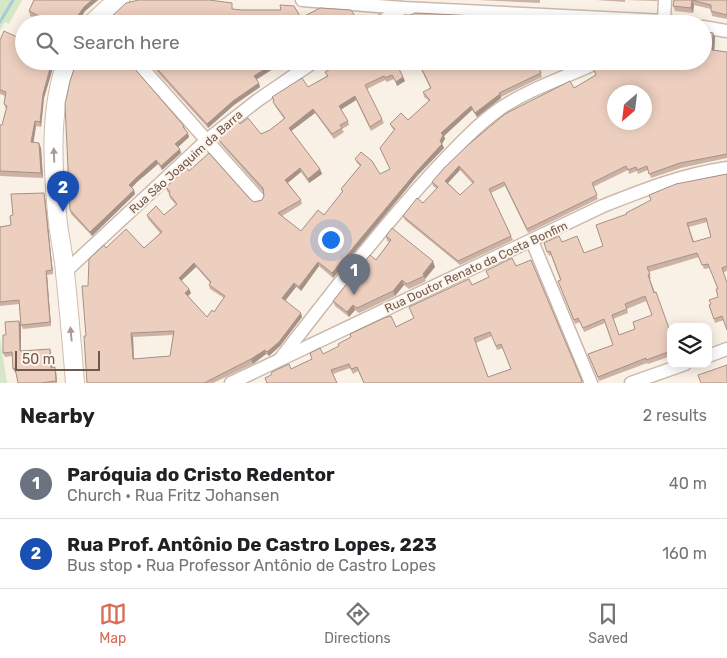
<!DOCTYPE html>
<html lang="en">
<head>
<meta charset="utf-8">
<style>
	body { margin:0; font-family:Rubik,sans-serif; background:#f6f6f6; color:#202124 }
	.controls { position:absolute; right:15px; bottom:15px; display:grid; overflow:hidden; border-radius:10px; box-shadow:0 2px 12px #0003 }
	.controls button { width:45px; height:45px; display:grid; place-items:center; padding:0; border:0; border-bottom:1px solid #e0e0e0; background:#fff; color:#202124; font:25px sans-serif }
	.compass { position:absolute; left:607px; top:85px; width:45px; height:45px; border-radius:50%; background:#fff; box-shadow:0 2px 12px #0003; rotate:208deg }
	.scale { position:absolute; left:15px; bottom:12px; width:85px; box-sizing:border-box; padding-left:5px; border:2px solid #71584d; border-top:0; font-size:14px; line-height:18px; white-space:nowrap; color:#71584d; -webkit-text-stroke:4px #fdf5ec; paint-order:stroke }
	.you { position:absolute; left:330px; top:239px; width:18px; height:18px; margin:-12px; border:4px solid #fff; border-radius:50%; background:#1a73e8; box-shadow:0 0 0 8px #1a73e833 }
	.badge { display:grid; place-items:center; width:32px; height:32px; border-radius:50%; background:#d96c56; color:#fff; font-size:16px; font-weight:700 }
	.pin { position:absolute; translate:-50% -41px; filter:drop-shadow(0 1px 2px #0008) }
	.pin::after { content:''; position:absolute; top:26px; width:18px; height:15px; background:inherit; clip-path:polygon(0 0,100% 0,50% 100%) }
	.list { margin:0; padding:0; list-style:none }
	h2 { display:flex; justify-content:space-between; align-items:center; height:65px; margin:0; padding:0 20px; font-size:21px }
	h2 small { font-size:16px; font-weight:400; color:#757577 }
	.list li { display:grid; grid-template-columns:32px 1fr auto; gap:15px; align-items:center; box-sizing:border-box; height:70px; padding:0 20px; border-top:1px solid #e0e0e0 }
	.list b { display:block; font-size:19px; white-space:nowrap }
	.list p { margin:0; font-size:16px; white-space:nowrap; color:#757577 }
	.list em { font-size:16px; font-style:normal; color:#757577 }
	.icon { flex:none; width:28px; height:28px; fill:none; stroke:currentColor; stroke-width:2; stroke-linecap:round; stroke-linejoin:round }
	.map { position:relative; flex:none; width:727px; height:383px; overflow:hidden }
	.search { position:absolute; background:#fff; box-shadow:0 2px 12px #0003; left:15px; right:15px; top:15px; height:55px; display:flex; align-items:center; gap:12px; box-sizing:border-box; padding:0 18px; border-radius:28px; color:#757577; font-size:19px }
	.sheet { height:205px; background:#fff }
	nav { display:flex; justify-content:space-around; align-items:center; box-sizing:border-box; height:70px; border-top:1px solid #e0e0e0; background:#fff; font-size:14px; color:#757577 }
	nav a { display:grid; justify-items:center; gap:2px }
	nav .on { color:#d96c56 }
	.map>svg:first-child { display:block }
</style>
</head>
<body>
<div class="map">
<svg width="727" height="383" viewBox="0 0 727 383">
	<rect width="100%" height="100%" fill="#faf1e6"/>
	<g fill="#d5e7c6">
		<path d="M 0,0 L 22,0 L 9,24 L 5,22 L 0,31 Z"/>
		<path d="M 0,337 L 7,383 L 0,383 Z"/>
	</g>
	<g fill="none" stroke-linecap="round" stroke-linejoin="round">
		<path stroke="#a3ced3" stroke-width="3" d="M 0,22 L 13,0"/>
		<defs>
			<g id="minor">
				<path d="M 302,0 L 403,8 L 664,21 L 684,24"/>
				<path d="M 377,24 L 403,8"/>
				<path d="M 660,24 L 664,21 L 665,0"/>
				<path d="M 703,27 L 727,31"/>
				<path d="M 136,61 L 258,198"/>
				<path d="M 532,241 L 591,383"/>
				<path d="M 65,272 L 207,140 L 258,100 L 315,61"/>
				<path d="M 708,356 L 727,349"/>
				<path d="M 281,358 C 330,295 378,232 432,173 C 453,151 475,126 501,108 C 531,88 567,77 600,61"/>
				<path d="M 231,383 L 603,206 C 646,189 681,175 727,168"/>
				<path d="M 631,383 L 685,364"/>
			</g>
			<g id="secondary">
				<path d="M 91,24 L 107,9 L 120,0"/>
				<path d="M 67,61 C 48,110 53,172 58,224 C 60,240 64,256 65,273 C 69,309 72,346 75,383"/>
			</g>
		</defs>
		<use href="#minor" stroke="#cbb9ad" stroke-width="15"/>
		<use href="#secondary" stroke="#cfbbae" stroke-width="20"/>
		<use href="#minor" stroke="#fff" stroke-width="12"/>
		<use href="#secondary" stroke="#fff" stroke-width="18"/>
	</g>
	<g fill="#ccb2a5" fill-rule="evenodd">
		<path d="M 34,0 L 98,0 L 85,11 L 40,20 L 30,16 L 29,11 Z"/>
		<path d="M 478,0 L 540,0 L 540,3 Z"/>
		<path d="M 596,0 L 657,0 L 657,1 L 625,0 L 625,2 Z"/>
		<path d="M 674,0 L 727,0 L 727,19 L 712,16 L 711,11 L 711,9 L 694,5 L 693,13 L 675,11 L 673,6 Z"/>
		<path d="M 17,37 L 55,61 L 44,98 L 41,127 L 36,126 L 33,142 L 41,148 L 43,178 L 0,176 L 0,125 L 2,125 L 6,109 L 4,104 L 5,96 L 0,94 L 0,40 Z"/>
		<path d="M 715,37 L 714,50 L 727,52 L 727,158 L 681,168 L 651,178 L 648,170 L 638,174 L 637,171 L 629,174 L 628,170 L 593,187 L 598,199 L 528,233 L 505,186 L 491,193 L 513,240 L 460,265 L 405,220 L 403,216 L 423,203 L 437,189 L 433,186 L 432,182 L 574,88 L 596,76 L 594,70 L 607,64 L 703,61 ZM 460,170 L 473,184 L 460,195 L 448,183 Z"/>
		<path d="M 147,61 L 285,61 L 256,79 L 260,87 L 234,105 L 208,128 Z"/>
		<path d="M 337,61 L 412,61 L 399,69 L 405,81 L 397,86 L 394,79 L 387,82 L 385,80 L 367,89 L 384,123 L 371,131 L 356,100 L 341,110 L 348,121 L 349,125 L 342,129 L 344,132 L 334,139 L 315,113 L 291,131 L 320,169 L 322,174 L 309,183 L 301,172 L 288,183 L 301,200 L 302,204 L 282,216 L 301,231 L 324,215 L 342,192 L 341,189 L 360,166 L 357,163 L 355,159 L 380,174 L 390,169 L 380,148 L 394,130 L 392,128 L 390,124 L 408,120 L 429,101 L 424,97 L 423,92 L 430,88 L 417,61 L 579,61 L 562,68 L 559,62 L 540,70 L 542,77 L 501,97 L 501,98 L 477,117 L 472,110 L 444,136 L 445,139 L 442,143 L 444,148 L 418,175 L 333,278 L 319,266 L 301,291 L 296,287 L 285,301 L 302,317 L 280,346 L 269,356 L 266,354 L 253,364 L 213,383 L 87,383 L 86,336 L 88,286 L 106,248 L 144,248 L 160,233 L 148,219 L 147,215 L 164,215 L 176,205 L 170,198 L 169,194 L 169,193 L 167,191 L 166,187 L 189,171 L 254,202 L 262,200 L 264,196 L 263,192 L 220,143 L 218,139 L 240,124 L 261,134 L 270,130 L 284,119 L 275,106 L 272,97 L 308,87 L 327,76 L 325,72 L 338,64 ZM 196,267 L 210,283 L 209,285 L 210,289 L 224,298 L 214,312 L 207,317 L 188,296 L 191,293 L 189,289 L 181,281 ZM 173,335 L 170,356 L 134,359 L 133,337 Z"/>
		<path d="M 129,63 L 184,126 L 186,130 L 185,130 L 189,137 L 178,147 L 181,153 L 162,170 L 158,164 L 137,182 L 132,188 L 135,194 L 92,236 L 71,214 L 70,210 Z"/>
		<path d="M 727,174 L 727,271 L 724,272 L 724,320 L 715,323 L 709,305 L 711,304 L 718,297 L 718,289 L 710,268 L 704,269 L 699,257 L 649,272 L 651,279 L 650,279 L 671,334 L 671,356 L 648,364 L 647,363 L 599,381 L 588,354 L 613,345 L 605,323 L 584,332 L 580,322 L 575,324 L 558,281 L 560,280 L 551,255 L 549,256 L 544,243 L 562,242 L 584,253 L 603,246 L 627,214 ZM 707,222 L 711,237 L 694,242 L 689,227 ZM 646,301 L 652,315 L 635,329 L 619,335 L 613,319 L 628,313 L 627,309 Z"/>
		<path d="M 44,193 L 45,197 L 53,274 L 47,275 L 51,326 L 23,329 L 21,325 L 19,304 L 0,306 L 0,227 L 11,225 L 13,215 Z"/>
		<path d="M 386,236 L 435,267 L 425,279 L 426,281 L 409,289 L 404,285 L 395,296 L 359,313 L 355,310 L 349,317 L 335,306 L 333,301 L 376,260 L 389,242 L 387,241 Z"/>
		<path d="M 531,260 L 582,383 L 364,383 L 358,371 L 353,374 L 350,368 L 333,374 L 337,383 L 267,383 L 265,378 L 291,369 L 312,359 L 310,353 L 323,354 L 396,327 L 414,318 L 409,307 L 472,285 ZM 492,336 L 497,350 L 503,348 L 511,369 L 488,377 L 476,343 Z"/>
		<path d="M 19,321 L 21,325 L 21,351 L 51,353 L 52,367 L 56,371 L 57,383 L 18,383 L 16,373 L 15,373 L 13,369 L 12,356 L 5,357 L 3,353 L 6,335 Z"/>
	</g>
	<g fill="#a69186">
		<path d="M 92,0 L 98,0 L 85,11 L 77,24 L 72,24 L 84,7 Z"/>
		<path d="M 692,0 L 694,5 L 693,13 L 691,8 Z"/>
		<path d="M 355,16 L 357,21 L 356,24 L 355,24 L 354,23 Z"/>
		<path d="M 713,33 L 715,37 L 714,54 L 712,50 Z"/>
		<path d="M 52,61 L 55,61 L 44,98 L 41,127 L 40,122 L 43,94 Z"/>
		<path d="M 277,61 L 285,61 L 256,80 L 254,76 Z"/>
		<path d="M 403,77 L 405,81 L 397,86 L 396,82 Z"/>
		<path d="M 259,83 L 260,87 L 234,105 L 208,128 L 207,124 L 233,101 Z"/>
		<path d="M 500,94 L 501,98 L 477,117 L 475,113 Z"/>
		<path d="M 355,96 L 356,100 L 340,110 L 339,106 Z"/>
		<path d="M 471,106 L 472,110 L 444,136 L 445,139 L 442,144 L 444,148 L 418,175 L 333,278 L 332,273 L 440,141 L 441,133 Z"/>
		<path d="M 313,109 L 315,113 L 290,132 L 289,128 Z"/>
		<path d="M 35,121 L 36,126 L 33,146 L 31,142 Z"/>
		<path d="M 188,133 L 189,137 L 177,148 L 175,144 Z"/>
		<path d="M 39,143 L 41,148 L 43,178 L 41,173 Z"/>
		<path d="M 180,149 L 181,153 L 162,170 L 161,166 Z"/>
		<path d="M 156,160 L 158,164 L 137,182 L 130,189 L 129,185 L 136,178 Z"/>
		<path d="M 459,166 L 460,170 L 446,185 L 445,181 Z"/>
		<path d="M 300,168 L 301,172 L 286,184 L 285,180 Z"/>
		<path d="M 320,169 L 322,174 L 309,183 L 308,179 Z"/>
		<path d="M 134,190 L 135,194 L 92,236 L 90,232 Z"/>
		<path d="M 44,193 L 45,197 L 53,274 L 52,270 Z"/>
		<path d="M 433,261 L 435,267 L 425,279 L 423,274 Z"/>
		<path d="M 318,262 L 319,266 L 301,291 L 299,287 Z"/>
		<path d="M 194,263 L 196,267 L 180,282 L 179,278 Z"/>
		<path d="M 46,271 L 47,275 L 51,326 L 50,322 Z"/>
		<path d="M 402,280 L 404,285 L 395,296 L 393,291 Z"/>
		<path d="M 294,283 L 296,287 L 284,302 L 282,298 Z"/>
		<path d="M 189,289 L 191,293 L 187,297 L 185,293 Z"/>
		<path d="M 353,305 L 355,310 L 349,317 L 347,312 Z"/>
		<path d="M 301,313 L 302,317 L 280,346 L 269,356 L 267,352 Z"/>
		<path d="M 19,321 L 21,325 L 21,355 L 20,351 Z"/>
		<path d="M 131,333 L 133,337 L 134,363 L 133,359 Z"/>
		<path d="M 50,349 L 51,353 L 53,372 L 51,368 Z"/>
		<path d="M 265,350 L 266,354 L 253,364 L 251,359 Z"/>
		<path d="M 55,367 L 56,371 L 57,383 L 56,381 Z"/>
	</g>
	<g fill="#edcfc0" stroke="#a69186" fill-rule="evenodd">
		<path d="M 34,0 L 92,0 L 84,7 L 72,24 L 38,24 L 41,17 L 29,11 Z"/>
		<path d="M 139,0 L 209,0 L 232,3 L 232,9 L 242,10 L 281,10 L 280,5 L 294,6 L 301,18 L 320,8 L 351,10 L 355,16 L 354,23 L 351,24 L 111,24 L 110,18 L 126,3 Z"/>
		<path d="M 674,0 L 727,0 L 727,15 L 711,11 L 711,5 L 692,0 L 691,8 L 673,6 Z"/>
		<path d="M 415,13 L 518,18 L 520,24 L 393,24 Z"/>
		<path d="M 532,19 L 620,24 L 521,24 Z"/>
		<path d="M 4,31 L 17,37 L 19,32 L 24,34 L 24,61 L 52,61 L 43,94 L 40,122 L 35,121 L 31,142 L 39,143 L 41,173 L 0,171 L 0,125 L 2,125 L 7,106 L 4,104 L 6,92 L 0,90 L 0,40 Z"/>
		<path d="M 703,31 L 713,33 L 712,50 L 727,52 L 727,154 L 680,163 L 649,174 L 647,166 L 637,170 L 636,167 L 628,170 L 626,166 L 592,183 L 597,195 L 527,229 L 504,182 L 489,189 L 511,236 L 458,261 L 403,216 L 417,198 L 423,203 L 438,187 L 432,182 L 444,168 L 468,145 L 505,114 L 570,81 L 574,88 L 596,75 L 594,70 L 607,64 L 607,61 L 703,61 ZM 614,92 L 644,92 L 644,122 L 614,122 ZM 459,166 L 474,182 L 460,195 L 445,181 Z"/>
		<path d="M 77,61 L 128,61 L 184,126 L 183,127 L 188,133 L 175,144 L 180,149 L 161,166 L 156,160 L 136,178 L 129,185 L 134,190 L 90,232 L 70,210 L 65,104 L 70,81 Z"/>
		<path d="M 150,61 L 277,61 L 254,76 L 259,83 L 233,101 L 207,124 Z"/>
		<path d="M 338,61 L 404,61 L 397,65 L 403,77 L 396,82 L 392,75 L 385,78 L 384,76 L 365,85 L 382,119 L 370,127 L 355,96 L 339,106 L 348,121 L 340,125 L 342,128 L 332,134 L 313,109 L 289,128 L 320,169 L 308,179 L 300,168 L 285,180 L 301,200 L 278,213 L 301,231 L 318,210 L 324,215 L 343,191 L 341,189 L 361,165 L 355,159 L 361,152 L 372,161 L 380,174 L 390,169 L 380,148 L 395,129 L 390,124 L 401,113 L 408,120 L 430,100 L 423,92 L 431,88 L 418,61 L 549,61 L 538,66 L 541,73 L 499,93 L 500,94 L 475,113 L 471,106 L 441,133 L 443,135 L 440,141 L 442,144 L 417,171 L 332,273 L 318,262 L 299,287 L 294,283 L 282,298 L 301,313 L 279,342 L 267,352 L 265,350 L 251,359 L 204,383 L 87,383 L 84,336 L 86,336 L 82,286 L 88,286 L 89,259 L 104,245 L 106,248 L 126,229 L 144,248 L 162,232 L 147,215 L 156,206 L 164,215 L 177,204 L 169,194 L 170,192 L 166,187 L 187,168 L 189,171 L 209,153 L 250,199 L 254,202 L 262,200 L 264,196 L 263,188 L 218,139 L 238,121 L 240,124 L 248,118 L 261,134 L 270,130 L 285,118 L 273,102 L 274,100 L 272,97 L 302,78 L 308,87 L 328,76 L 325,72 L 339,64 ZM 194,263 L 211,282 L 209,285 L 225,296 L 214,312 L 212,310 L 207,317 L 185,293 L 189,289 L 179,278 ZM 174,331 L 170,356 L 133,359 L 131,333 Z"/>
		<path d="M 559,61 L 566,61 L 560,64 Z"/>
		<path d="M 727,174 L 727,266 L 722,268 L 727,283 L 727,330 L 722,316 L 714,319 L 709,305 L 711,304 L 709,300 L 718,297 L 716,289 L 718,289 L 708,264 L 702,265 L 697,253 L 647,267 L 650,275 L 648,275 L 654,293 L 656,292 L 671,334 L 671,351 L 646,360 L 646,358 L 598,377 L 588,354 L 613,345 L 604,319 L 583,328 L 578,318 L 574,320 L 558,281 L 561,280 L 550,251 L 547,252 L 544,243 L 559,236 L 562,242 L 577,236 L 584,253 L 603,246 L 596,225 L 627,214 L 626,213 L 651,200 L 649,195 L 676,184 ZM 706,218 L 711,237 L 693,242 L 687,223 ZM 645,296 L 652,315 L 633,322 L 635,329 L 619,335 L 612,315 L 627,309 L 625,304 Z"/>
		<path d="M 44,193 L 52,270 L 46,271 L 50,322 L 21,325 L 19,300 L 0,302 L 0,227 L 11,225 L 10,216 L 13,215 L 11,194 Z"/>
		<path d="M 392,228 L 433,261 L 423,274 L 424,276 L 407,284 L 402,280 L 393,291 L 357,308 L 353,305 L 347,312 L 333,301 L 370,255 L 376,260 L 391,240 L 386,236 Z"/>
		<path d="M 512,258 L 516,266 L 531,260 L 582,381 L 581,383 L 364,383 L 357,367 L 351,369 L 349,364 L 331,370 L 337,383 L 267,383 L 265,378 L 271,375 L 272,372 L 289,364 L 291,369 L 312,359 L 310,353 L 320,348 L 323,354 L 339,346 L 338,344 L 351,337 L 350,334 L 384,318 L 391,316 L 396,327 L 414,318 L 409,307 L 469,279 L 472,285 L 489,277 L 486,271 ZM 490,332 L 496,346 L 501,344 L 511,369 L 488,377 L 474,338 Z"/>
		<path d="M 19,321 L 20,351 L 50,349 L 51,368 L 55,367 L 56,381 L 40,383 L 18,383 L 15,368 L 13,369 L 12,352 L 3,353 L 3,335 L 6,335 L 5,322 Z"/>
		<path d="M 727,365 L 727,383 L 701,383 L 698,375 Z"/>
	</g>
	<defs><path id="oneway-solid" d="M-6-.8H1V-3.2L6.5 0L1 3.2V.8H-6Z" transform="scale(1.25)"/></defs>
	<g fill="#aa9b94">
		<use href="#oneway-solid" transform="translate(54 155) rotate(-92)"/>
		<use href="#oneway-solid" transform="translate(71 334) rotate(-95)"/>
	</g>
	<g text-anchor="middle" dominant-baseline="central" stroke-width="4" stroke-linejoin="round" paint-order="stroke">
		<g font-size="12" fill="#71584d" stroke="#fdf5ec">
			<text transform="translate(186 162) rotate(-42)">Rua São Joaquim da Barra</text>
			<text transform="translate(476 267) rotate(-25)">Rua Doutor Renato da Costa Bonfim</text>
		</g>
	</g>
</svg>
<div class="controls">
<button><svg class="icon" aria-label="layers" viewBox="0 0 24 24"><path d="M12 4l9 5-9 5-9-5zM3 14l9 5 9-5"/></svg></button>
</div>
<svg class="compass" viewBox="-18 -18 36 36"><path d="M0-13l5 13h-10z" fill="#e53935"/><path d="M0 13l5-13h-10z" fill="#757577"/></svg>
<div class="scale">50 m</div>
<div class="you"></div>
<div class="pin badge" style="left:354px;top:295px;background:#6b7280">1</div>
<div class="pin badge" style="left:63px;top:212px;background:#1a4fb4">2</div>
<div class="search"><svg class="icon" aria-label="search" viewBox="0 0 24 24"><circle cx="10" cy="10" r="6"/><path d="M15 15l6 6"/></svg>Search here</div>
</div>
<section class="sheet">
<h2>Nearby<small>2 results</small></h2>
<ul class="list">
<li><span class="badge" style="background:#6b7280">1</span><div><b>Paróquia do Cristo Redentor</b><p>Church · Rua Fritz Johansen</p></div><em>40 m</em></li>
<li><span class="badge" style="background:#1a4fb4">2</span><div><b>Rua Prof. Antônio De Castro Lopes, 223</b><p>Bus stop · Rua Professor Antônio de Castro Lopes</p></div><em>160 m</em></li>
</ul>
</section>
<nav>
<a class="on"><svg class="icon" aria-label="map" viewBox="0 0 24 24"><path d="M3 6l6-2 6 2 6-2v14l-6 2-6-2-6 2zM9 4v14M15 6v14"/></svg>Map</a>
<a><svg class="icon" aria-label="directions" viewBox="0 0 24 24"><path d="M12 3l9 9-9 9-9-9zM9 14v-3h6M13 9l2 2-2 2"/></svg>Directions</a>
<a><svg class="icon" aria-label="saved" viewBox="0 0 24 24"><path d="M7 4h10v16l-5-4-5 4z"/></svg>Saved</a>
</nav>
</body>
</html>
